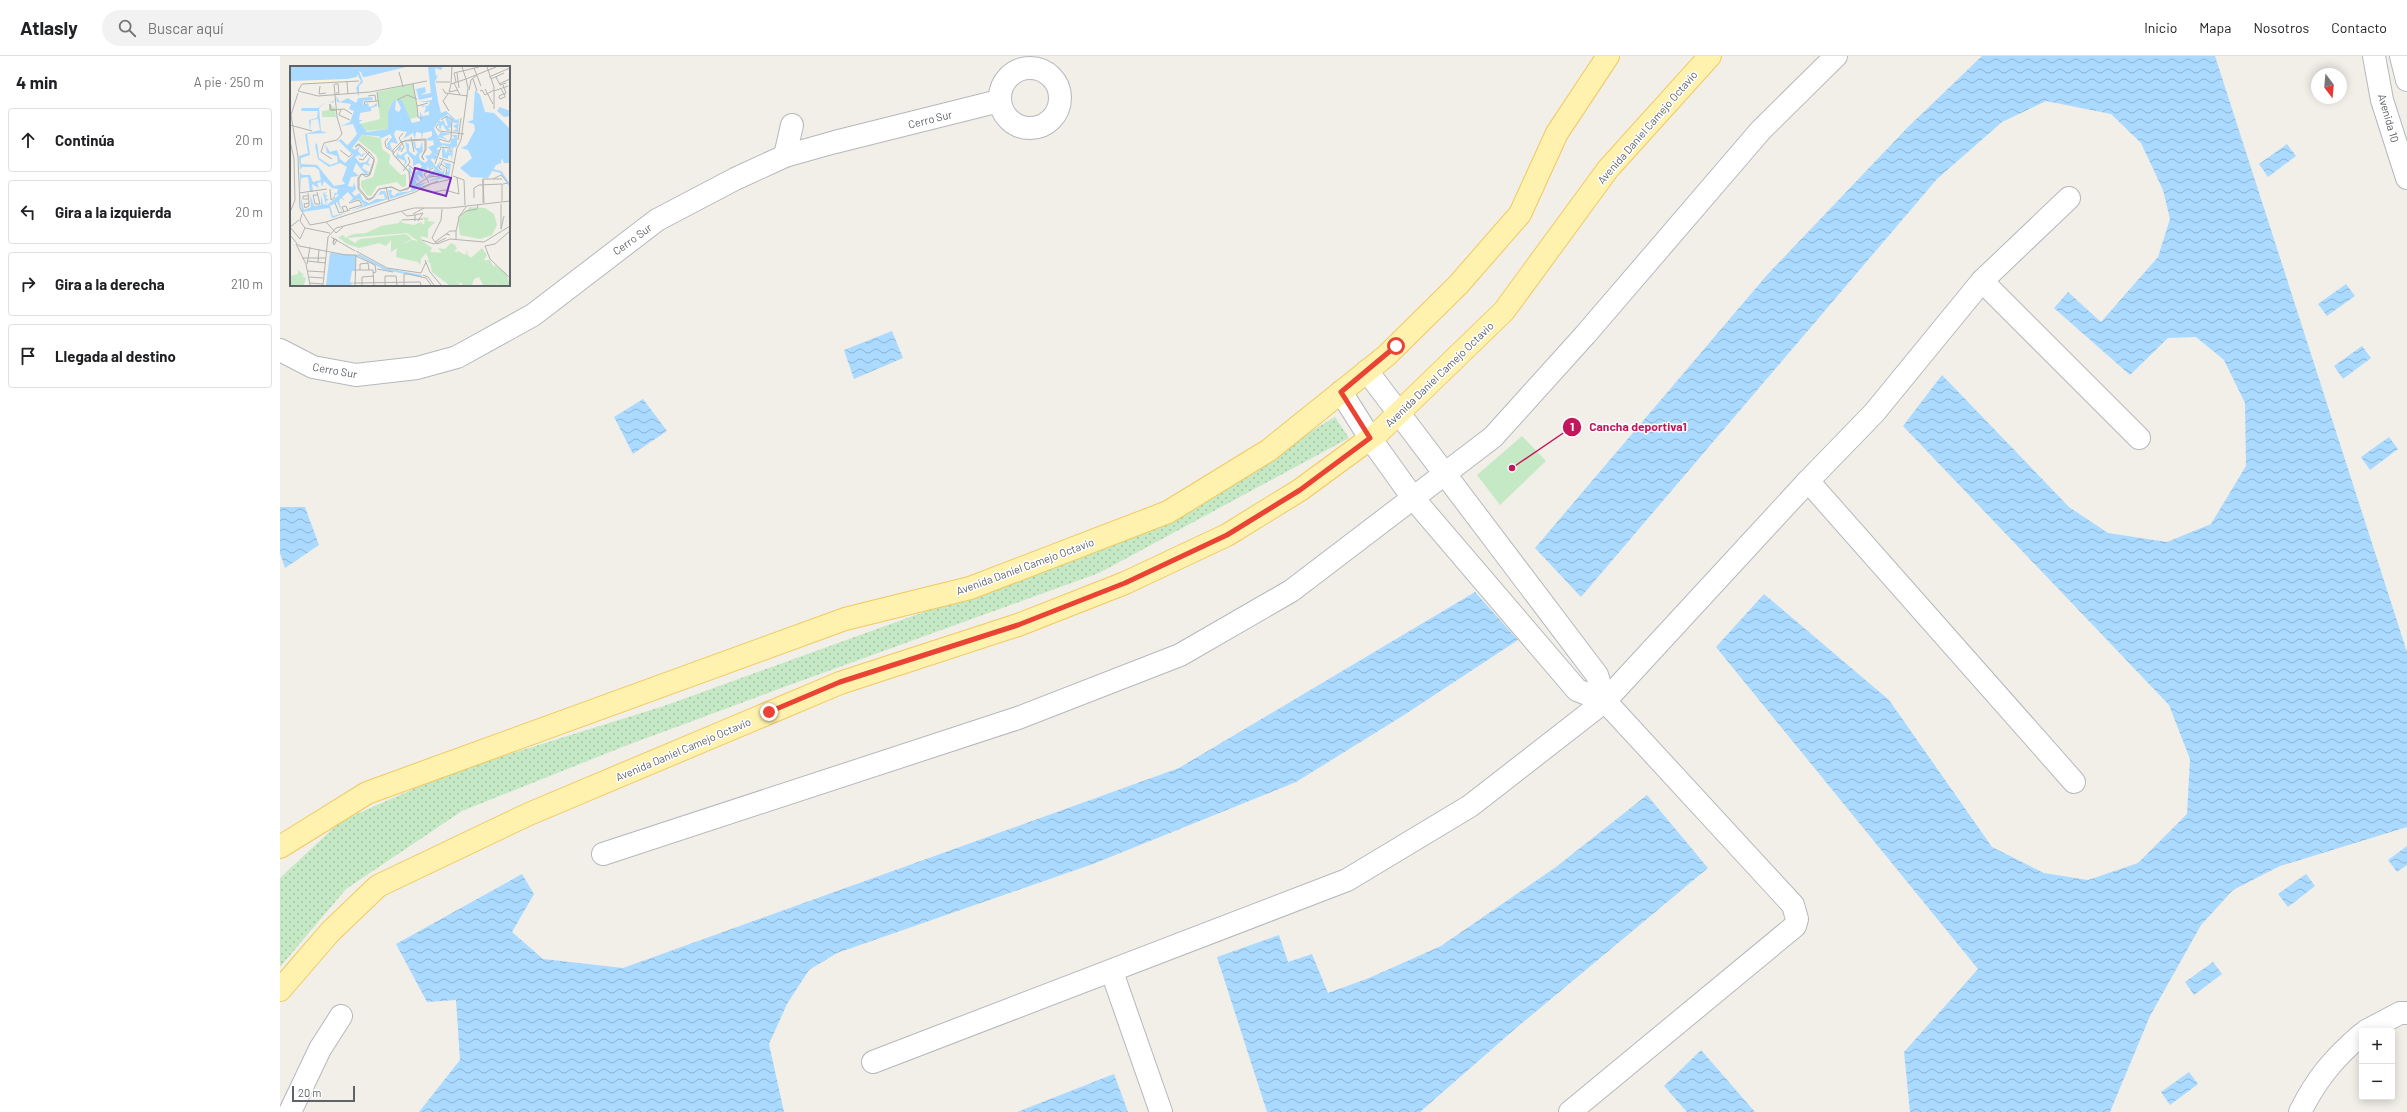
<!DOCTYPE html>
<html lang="es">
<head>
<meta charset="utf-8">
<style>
	body { margin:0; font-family:Barlow,sans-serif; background:#f2f2f2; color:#202124 }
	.controls { position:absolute; right:12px; bottom:12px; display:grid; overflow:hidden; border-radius:4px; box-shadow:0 2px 10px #0003 }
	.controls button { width:36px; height:36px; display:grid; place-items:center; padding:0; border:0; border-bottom:1px solid #e0e0e0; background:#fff; color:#202124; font:20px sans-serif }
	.compass { position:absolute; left:2031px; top:12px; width:36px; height:36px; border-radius:50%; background:#fff; box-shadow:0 2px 10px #0003; rotate:164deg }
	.scale { position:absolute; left:12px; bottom:10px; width:63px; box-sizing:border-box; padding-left:4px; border:2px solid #5f6368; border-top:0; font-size:11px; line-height:14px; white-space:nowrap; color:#5f6368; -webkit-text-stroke:3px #fff; paint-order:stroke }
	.stop { position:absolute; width:12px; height:12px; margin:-9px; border:3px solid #ea4335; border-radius:50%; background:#fff }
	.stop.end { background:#ea4335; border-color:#fff; box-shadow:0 1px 4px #0008 }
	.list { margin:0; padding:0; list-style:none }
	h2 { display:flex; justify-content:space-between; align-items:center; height:52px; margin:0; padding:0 16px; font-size:17px }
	h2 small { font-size:13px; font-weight:400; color:#757577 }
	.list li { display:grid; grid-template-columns:26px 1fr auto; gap:12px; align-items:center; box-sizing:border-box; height:64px; margin:0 8px 8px; padding:0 8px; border:1px solid #e0e0e0; border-radius:4px }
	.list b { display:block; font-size:15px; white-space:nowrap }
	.list em { font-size:13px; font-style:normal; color:#757577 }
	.icon { flex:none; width:22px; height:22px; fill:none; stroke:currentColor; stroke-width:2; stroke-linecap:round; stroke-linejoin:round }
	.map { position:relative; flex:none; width:2127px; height:1056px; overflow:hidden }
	header { display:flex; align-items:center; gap:24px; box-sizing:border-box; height:56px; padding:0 20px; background:#fff; border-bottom:1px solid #e0e0e0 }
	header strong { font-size:19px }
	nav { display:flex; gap:22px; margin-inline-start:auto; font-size:14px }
	.search { width:280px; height:36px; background:#f2f2f2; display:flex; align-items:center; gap:10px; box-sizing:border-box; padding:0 14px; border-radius:22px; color:#757577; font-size:15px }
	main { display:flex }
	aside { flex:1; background:#fff }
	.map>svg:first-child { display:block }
</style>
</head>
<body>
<header>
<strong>Atlasly</strong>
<div class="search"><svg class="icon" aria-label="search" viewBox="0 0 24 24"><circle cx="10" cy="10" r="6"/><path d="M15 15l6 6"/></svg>Buscar aquí</div>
<nav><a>Inicio</a><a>Mapa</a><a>Nosotros</a><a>Contacto</a></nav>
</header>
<main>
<aside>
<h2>4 min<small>A pie · 250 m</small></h2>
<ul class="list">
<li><svg class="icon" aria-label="ahead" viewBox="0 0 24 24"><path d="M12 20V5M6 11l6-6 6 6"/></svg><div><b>Continúa</b></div><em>20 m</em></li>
<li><svg class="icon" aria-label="left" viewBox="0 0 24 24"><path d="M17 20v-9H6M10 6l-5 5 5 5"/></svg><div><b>Gira a la izquierda</b></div><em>20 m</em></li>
<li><svg class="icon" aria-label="right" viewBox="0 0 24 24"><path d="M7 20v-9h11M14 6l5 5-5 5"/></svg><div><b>Gira a la derecha</b></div><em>210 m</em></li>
<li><svg class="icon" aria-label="arrive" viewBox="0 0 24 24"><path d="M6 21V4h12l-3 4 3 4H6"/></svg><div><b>Llegada al destino</b></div></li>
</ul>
</aside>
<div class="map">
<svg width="2127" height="1056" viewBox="0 0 2127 1056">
	<defs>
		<pattern id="green-dots" width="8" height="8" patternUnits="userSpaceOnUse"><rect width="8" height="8" fill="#c5e8c5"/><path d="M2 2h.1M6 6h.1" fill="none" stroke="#a3c0a4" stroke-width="1.8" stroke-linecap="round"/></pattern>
		<pattern id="water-waves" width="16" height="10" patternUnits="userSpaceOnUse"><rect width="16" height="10" fill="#aadaff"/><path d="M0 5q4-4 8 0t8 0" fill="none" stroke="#8eb4d2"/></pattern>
	</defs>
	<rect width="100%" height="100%" fill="#f1efe8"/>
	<path fill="url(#green-dots)" d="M 1055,361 L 1069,382 L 819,517 L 504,631 L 345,690 L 182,755 L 66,833 L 0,911 L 0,822 L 61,765 L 172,716 L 384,650 L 857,479 Z"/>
	<path fill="#c5e8c5" d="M 1242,380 L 1266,405 L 1220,449 L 1197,419 Z"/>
	<g fill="url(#water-waves)">
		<path d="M 1702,0 L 1935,0 L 2127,596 L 2127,771 L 2000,810 L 1953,834 L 1921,869 L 1870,960 L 1830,1056 L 1630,1056 L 1624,996 L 1698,913 L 1436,591 L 1484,538 L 1609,644 L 1712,791 L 1764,817 L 1808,824 L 1858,807 L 1907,758 L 1910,703 L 1889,649 L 1623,370 L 1662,319 L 1789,451 L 1828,477 L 1887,486 L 1931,468 L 1966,410 L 1965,347 L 1944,304 L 1916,281 L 1888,282 L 1850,319 L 1774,252 L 1788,236 L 1821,266 L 1878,201 L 1890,163 L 1883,134 L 1861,87 L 1831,58 L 1766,45 L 1722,66 L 1657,123 L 1301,541 L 1255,492 L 1487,219 L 1628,71 Z"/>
		<path d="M 2007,88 L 2016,100 L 1988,121 L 1979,108 Z"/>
		<path d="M 2066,228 L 2075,240 L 2047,260 L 2038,248 Z"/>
		<path d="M 612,275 L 623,302 L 574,323 L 564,294 Z"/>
		<path d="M 2082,290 L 2091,302 L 2063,323 L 2054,310 Z"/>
		<path d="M 363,343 L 387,375 L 353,398 L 334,361 Z"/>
		<path d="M 2109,381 L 2118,393 L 2090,414 L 2081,401 Z"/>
		<path d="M 0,451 L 25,451 L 39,489 L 5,512 L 0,497 Z"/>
		<path d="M 1195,536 L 1238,584 L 1124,659 L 1016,726 L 813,808 L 557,897 L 529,914 L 507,948 L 489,988 L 504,1056 L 139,1056 L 180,1004 L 176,944 L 147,946 L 116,888 L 242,818 L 254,838 L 232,876 L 263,903 L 343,912 L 899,712 Z"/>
		<path d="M 1367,739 L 1428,812 L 1235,973 L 1140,1056 L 987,1056 L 937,901 L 999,879 L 1008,906 L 1032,898 L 1048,937 L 1089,922 L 1161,890 L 1276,811 Z"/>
		<path d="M 2127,790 L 2127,809 L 2117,816 L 2108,804 Z"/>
		<path d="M 2026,818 L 2035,830 L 2008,851 L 1998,838 Z"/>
		<path d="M 1933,906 L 1942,918 L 1914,939 L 1905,926 Z"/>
		<path d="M 1421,994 L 1475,1056 L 1407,1056 L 1384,1030 Z"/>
		<path d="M 1909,1016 L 1918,1028 L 1890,1049 L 1881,1036 Z"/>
		<path d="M 834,1018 L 848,1056 L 737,1056 Z"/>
	</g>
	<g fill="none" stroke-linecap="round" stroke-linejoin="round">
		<defs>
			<g id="minor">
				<path d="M 2094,0 L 2102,44 L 2127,122"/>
				<path d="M 2121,0 L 2127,24"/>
				<circle cx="750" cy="42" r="30"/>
				<path d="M 505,100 L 512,69"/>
				<path d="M 1702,225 L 1859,382"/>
				<path d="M 0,294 L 33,311 L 76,319 L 137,312 L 177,301 L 253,259 L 377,164 L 455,123 L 505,100 L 555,86 L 719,45"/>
				<path d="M 1087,315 L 1317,619 L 1325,645"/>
				<path d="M 1061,336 L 1090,382 L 1133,442 L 1297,634 L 1325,645 L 1513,849 L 1517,863 L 1515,870 L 1290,1056"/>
				<path d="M 1528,425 L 1794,726"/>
				<path d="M 323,798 L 738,662 L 900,599 L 1011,535 L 1213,381 L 1305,279 L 1481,74 L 1556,0"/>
				<path d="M 832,916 L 881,1056"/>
				<path d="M 2086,975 L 2120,957 L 2127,957"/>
				<path d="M 593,1006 L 1067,824 L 1190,750 L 1325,645 L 1528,425 L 1594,357 L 1702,225 L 1789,142"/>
				<path d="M 10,1056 L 40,993 L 61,960"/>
				<path d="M 2020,1056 C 2037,1022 2054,1002 2082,978"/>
			</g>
			<g id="major">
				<path d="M 0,791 L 87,737 L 565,563 L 690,532 L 888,456 L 989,394 L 1106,300 L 1178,229 L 1240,158 L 1277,77 L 1328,0"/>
				<path d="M 0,934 L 50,876 L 98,830 L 249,758 L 560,627 L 738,569 L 845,527 L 947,479 L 1020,434 L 1099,376 L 1224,255 L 1328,113 L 1430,0"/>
			</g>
		</defs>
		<use href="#minor" stroke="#b5b8bc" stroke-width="24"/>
		<use href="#major" stroke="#f2c960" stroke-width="24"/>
		<use href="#minor" stroke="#fff" stroke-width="22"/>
		<use href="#major" stroke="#fff2af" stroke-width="22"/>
	</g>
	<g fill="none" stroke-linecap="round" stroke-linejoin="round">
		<path stroke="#ea4335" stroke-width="5" d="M 489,656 L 560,626 L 738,569 L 845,527 L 947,479 L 1020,434 L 1090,382 L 1061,336 L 1116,290"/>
	</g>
	<g text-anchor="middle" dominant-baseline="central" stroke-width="3" stroke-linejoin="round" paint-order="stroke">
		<g font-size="11" fill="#5f6368" stroke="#fff">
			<text transform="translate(2109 62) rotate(74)">Avenida 10</text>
			<text transform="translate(650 63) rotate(-14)">Cerro Sur</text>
			<text transform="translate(1367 71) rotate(-49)">Avenida Daniel Camejo Octavio</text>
			<text transform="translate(352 183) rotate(-36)">Cerro Sur</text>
			<text transform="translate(55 314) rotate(10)">Cerro Sur</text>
			<text transform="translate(1159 318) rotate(-44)">Avenida Daniel Camejo Octavio</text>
			<text transform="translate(745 510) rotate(-20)">Avenida Daniel Camejo Octavio</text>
			<text transform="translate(403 693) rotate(-23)">Avenida Daniel Camejo Octavio</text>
		</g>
	</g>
	<g transform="translate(10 10)">
		<rect width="220" height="220" fill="#f1efe8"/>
		<path d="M 123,18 L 128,51 L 120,53 L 112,34 L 103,35 L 98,46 L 98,63 L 74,65 L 70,58 L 90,53 L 87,26 ZM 73,69 L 91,72 L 92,83 L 100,89 L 99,97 L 111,109 L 116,108 L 116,120 L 112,121 L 107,116 L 87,120 L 81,130 L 77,129 L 71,121 L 71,115 L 83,111 L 88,94 L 86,89 L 68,74 Z" fill="#c5e8c5"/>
		<path d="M 133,151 L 139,152 L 137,155 L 145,156 L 138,163 L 138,172 L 131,170 L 132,175 L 142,182 L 140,186 L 152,187 L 148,182 L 155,183 L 161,177 L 165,179 L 167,183 L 164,185 L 167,186 L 166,188 L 168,185 L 175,189 L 178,184 L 177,188 L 181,192 L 192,182 L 197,189 L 194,194 L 201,200 L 195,194 L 200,194 L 203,200 L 205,201 L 203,198 L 216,207 L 220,219 L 208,219 L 204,216 L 207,219 L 193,219 L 189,211 L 184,213 L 182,219 L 173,219 L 170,216 L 170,219 L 166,213 L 169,219 L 159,219 L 142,206 L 140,197 L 137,195 L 139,194 L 136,187 L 131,193 L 130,199 L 128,196 L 106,191 L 107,182 L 101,186 L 101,174 L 96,180 L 89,177 L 69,182 L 57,178 L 48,171 L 54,169 L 55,172 L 63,168 L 76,167 L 91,160 L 109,157 L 110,154 L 113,157 L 124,159 L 131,156 L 133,159 L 135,156 ZM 117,167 L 128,175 L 122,174 L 110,179 L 122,173 L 116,168 L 70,173 L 65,177 L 57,172 ZM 8,204 L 14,209 L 11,210 L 16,212 L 14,219 L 0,219 L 0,210 L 8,208 Z" fill="#c5e8c5" fill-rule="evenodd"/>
		<path d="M 68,10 L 68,13 L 62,14 L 11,18 L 0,17 Z" fill="#fbf3d9"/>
		<path d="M 39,38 L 45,42 L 46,51 L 32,51 L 32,45 L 39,44 ZM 180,141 L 195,142 L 204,148 L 207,159 L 202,169 L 190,173 L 170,169 L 168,154 Z" fill="#c5e8c5"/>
		<path d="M 0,1 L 116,1 L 75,11 L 73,11 L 71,6 L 69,5 L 73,16 L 69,20 L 69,32 L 82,31 L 83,34 L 73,35 L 73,39 L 78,37 L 79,41 L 83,40 L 87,37 L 87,40 L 81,42 L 81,45 L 70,47 L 69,54 L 73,54 L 69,56 L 77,66 L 98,63 L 98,46 L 103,35 L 106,34 L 105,44 L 109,46 L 111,42 L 107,34 L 112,34 L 122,57 L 130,55 L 130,45 L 132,50 L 139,49 L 139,45 L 134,47 L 136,42 L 135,40 L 132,41 L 131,39 L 138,40 L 140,36 L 128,36 L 142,34 L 142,31 L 129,34 L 126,23 L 135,21 L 136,26 L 130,29 L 141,27 L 138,1 L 153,1 L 151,4 L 145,2 L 146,11 L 149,7 L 145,16 L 148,35 L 151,47 L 156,45 L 166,54 L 169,53 L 168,66 L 162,65 L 167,63 L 163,60 L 168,57 L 164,57 L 158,48 L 149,54 L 151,56 L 154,54 L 155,59 L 158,60 L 155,51 L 157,50 L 161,55 L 162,61 L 158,62 L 161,65 L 157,65 L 152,58 L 150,65 L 148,56 L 144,62 L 148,70 L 151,66 L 161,68 L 152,70 L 158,74 L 148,71 L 151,77 L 160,78 L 161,73 L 165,72 L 162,69 L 167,69 L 167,80 L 163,82 L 162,95 L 161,89 L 158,90 L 158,93 L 152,91 L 152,83 L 154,81 L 156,88 L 158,82 L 160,88 L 162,82 L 153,79 L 146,83 L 149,84 L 148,89 L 143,88 L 148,90 L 145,94 L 142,92 L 141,94 L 146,101 L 151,94 L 148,103 L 152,106 L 154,104 L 151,100 L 155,103 L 154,109 L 159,104 L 153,96 L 161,98 L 159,111 L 138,115 L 152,110 L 146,109 L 146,105 L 144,110 L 136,111 L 145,103 L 142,101 L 139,104 L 137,99 L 137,106 L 135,103 L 132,106 L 134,113 L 127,108 L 130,116 L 125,113 L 127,117 L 125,119 L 137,116 L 124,125 L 100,133 L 98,124 L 102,124 L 101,128 L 104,130 L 107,127 L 121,125 L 123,109 L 118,104 L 120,101 L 122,107 L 127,106 L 132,100 L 129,97 L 123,100 L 123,94 L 117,87 L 114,90 L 117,96 L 114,100 L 115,95 L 106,91 L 110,79 L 112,83 L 107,86 L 110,90 L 117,85 L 115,76 L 119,78 L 119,85 L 125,90 L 128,86 L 124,82 L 123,76 L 125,75 L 126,82 L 130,82 L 132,75 L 133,85 L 129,89 L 130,94 L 135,97 L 138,94 L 135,90 L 140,89 L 142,86 L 138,81 L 144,79 L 143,74 L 139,75 L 136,73 L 142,70 L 142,65 L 133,67 L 132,73 L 131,67 L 126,66 L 125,73 L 123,67 L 113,73 L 117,66 L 106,64 L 104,68 L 108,78 L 101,76 L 100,79 L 103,84 L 98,82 L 97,78 L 102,71 L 100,68 L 92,72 L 88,70 L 72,69 L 62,82 L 65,84 L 70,80 L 68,85 L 71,89 L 76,86 L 72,91 L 69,89 L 65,91 L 70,97 L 76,96 L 81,89 L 78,97 L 81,100 L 74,98 L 72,102 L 80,107 L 75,108 L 66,97 L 63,105 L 69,110 L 61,111 L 58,120 L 63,121 L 64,116 L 66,123 L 62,127 L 65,130 L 70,127 L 73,134 L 79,137 L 86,133 L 95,133 L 94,128 L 88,129 L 91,125 L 95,125 L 98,133 L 61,145 L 74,139 L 69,133 L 59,136 L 63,132 L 58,126 L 52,131 L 55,135 L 51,132 L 49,135 L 52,146 L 47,136 L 40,140 L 43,150 L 59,146 L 42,152 L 39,142 L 12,146 L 10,128 L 14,144 L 21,141 L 20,128 L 24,140 L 31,139 L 31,129 L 33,138 L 36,139 L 33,127 L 37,126 L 34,128 L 38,130 L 35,131 L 39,134 L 36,135 L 37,139 L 49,129 L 47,128 L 43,131 L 45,127 L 41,126 L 47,127 L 48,123 L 42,122 L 34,115 L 32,121 L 31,116 L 27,117 L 29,122 L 22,118 L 23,126 L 20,126 L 18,111 L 11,112 L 10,127 L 10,106 L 12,109 L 20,109 L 23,116 L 31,114 L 29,104 L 25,101 L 12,101 L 10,104 L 9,90 L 18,87 L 15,68 L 30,64 L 28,53 L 21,54 L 20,65 L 19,54 L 27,52 L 28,45 L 11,45 L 12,42 L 28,42 L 37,35 L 42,36 L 45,33 L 43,37 L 37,35 L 29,42 L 31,65 L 37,67 L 17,68 L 20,89 L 11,92 L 11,98 L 27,99 L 44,120 L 55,118 L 52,114 L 57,101 L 50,97 L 39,101 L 28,93 L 25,79 L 27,77 L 29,92 L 40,99 L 48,96 L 47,90 L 37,87 L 35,78 L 40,86 L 47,84 L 50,93 L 55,97 L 63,89 L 49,75 L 44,78 L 51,73 L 57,79 L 59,78 L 67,68 L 63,58 L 51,60 L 60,56 L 64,45 L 59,43 L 61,38 L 47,36 L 46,30 L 50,36 L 58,32 L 66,37 L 69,31 L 66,22 L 71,15 L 67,8 L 67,11 L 57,13 L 0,15 ZM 185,24 L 190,29 L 195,46 L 204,47 L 220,63 L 220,97 L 214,97 L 212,92 L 211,97 L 206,99 L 198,112 L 181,111 L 170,102 L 182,92 L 178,84 L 171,82 L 177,79 L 185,64 L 184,58 L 177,56 L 183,54 ZM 210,41 L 220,45 L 220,50 L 214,51 L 207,45 ZM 40,187 L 66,189 L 65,205 L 62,205 L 60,216 L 64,217 L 60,219 L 36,219 Z" fill="#aadaff"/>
		<path fill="none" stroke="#aadaff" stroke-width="2" d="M 203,104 L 211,106 L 220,120M 66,190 L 69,189 L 95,203 L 132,210"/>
		<path fill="none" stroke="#b3b3b1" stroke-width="1" d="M 162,1 L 161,18 L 176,13 L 172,1M 197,1 L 204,21 L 204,43M 184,2 L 191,20M 109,6 L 113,21M 167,7 L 169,22M 199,11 L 220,2M 206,11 L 210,19 L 216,17M 183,13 L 187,25M 201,13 L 214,7M 57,16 L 58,28M 146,16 L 160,16M 166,16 L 164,7 L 189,1M 164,17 L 170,29M 45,18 L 48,18 L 49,27 L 46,27M 123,18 L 127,40M 161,18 L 159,26 L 168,24M 209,18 L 220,13M 30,20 L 29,28 L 36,27M 153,23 L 155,27 L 178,30M 195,23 L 203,38M 211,23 L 214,28 L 215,30 L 215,31 L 210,33 L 209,31 L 209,30 L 211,29 L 214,28 L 216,27 L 213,19M 179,24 L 181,14 L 186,10M 8,25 L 28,30 L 80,26 L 137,15M 8,25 L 12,18 L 69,15M 190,25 L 192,24 L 195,29 L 204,24M 204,25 L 218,20M 87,26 L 89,41M 8,27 L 1,49 L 8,91 L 10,142 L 20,159 L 36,156M 158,28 L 153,35 L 159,45M 78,30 L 85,29 L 86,35M 107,34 L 117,29 L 127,33M 75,39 L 74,36 L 88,35M 51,43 L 49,49 L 60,54M 46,44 L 40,44 L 40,38 L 41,44 L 54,43 L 62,48M 132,53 L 128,51 L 127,40 L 138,37M 148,58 L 146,61 L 149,65 L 174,68M 0,59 L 22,65M 121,71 L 124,86M 98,72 L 95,76 L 96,81 L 103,86M 149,73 L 159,76 L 161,72 L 162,54 L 157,50 L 151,54M 168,74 L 171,52M 0,75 L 4,93 L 5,134 L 1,144M 34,77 L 47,74 L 52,68 L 47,51 L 44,18M 34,77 L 31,86 L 42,93M 50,84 L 59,91 L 62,88M 111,86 L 114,81 L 109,72 L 113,67M 149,92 L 165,97M 69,93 L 73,94 L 79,86M 134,94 L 132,92 L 132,90 L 135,84 L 135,74 L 114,75 L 103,88 L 119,106 L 120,109 L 120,119 L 119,122 L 118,123 L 110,125 L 101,121 L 89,123 L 83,132 L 79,134 L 76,133 L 75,131 L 68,123 L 68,112 L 71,108 L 79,109 L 84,94 L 69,79 L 65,81 L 68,78 L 69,78 L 80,87 L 84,92 L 84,96 L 80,109 L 76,111 L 72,108 L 69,112 L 69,122 L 78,133 L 82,132 L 89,123 L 102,121 L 110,125 L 120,121 L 119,106 L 103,88 L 103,84 L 111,76 L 118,74 L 136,73 L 136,84 L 132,90 L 134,94M 145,98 L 151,81 L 160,82 L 160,86M 151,98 L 157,102 L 156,108M 118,99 L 125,104 L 128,101M 152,104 L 149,102 L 153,94M 113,105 L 120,96 L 118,91M 163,110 L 174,114 L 175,139M 193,113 L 212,113M 203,113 L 211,109 L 218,117 L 213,118M 139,117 L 134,108 L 143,102M 126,119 L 139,111 L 150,110M 96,121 L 99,135M 130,122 L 148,115M 40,123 L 41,134 L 45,131M 27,126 L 30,138 L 25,138 L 23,129 L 27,129M 144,126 L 155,124 L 169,128 L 167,111M 9,127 L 37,123M 18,127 L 19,137 L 19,140 L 15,142 L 14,138 L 19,137M 184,132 L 184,122 L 189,119 L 212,118 L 212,135M 18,133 L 13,133 L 13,130 L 18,130M 45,137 L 49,147 L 60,144M 59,137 L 69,134 L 72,139 L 59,143M 193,137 L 193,113 L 194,137M 211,138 L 211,163M 176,141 L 168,152 L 176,145 L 187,143 L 188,139M 152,143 L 151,154 L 142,172 L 147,178 L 160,173 L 194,176 L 220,160M 54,146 L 52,141 L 56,140 L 58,145M 112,146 L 117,150 L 125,149 L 125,155M 12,148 L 10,155 L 15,162 L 40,167M 123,148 L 134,142M 125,149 L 133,147 L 128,155M 9,154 L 0,161 L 10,173M 112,154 L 133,153M 53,161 L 46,167 L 36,156 L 123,127 L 141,118 L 161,113 L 167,82 L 171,74 L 178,22 L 176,13 L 206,1M 211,163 L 214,150M 166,165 L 169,152M 220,165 L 205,178 L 195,180 L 200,193 L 220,212M 156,168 L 160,165 L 166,165 L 166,173M 0,169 L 9,180 L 56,189 L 66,189M 41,171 L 65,185M 10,173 L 15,162M 132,174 L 144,178 L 156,172M 145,176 L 156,168 L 160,169M 43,177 L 44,179 L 47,174 L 45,173 L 43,177 L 44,172M 6,178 L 16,198 L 20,219M 66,185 L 97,202 L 131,207M 66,190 L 85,199 L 86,206 L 83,207M 12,192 L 36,192M 135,194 L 140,206 L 151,219M 17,195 L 36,197M 28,196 L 29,183M 17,198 L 20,181M 87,203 L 103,206M 65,204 L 83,204 L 84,219M 70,204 L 70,198 L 78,197 L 79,204M 18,205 L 35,206M 131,207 L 136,196M 133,209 L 138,211 L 144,219M 19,211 L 33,212M 20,217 L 33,218M 64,217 L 130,216 L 131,219M 33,219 L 38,171 L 46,162 L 124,142 L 160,142 L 220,135M 65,219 L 66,189M 72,219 L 72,211 L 84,210M 95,219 L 95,210 L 106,210 L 107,219M 114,219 L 114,208 L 118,208 L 136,212 L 141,219"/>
		<path fill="#7b2cbf" fill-opacity="0.15" stroke="#7b2cbf" stroke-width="2" d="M 125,102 L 161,112 L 156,130 L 120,120 Z"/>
		<rect width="220" height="220" fill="none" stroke="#5f6368" stroke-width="2"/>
	</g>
	<path fill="none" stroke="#c2185b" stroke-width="1.5" d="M1232 412L1292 371"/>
	<g fill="#c2185b" stroke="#fff" stroke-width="1.5">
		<circle cx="1232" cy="412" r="4"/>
		<circle cx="1292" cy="371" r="10"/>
	</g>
	<g font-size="12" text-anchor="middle" font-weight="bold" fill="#fff">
		<text x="1292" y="375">1</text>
	</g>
	<g font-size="12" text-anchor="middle" font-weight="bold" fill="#c2185b" stroke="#fff" stroke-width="3" stroke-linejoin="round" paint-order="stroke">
		<text x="1358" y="375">Cancha deportiva1</text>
	</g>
</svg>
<div class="controls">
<button>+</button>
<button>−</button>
</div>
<svg class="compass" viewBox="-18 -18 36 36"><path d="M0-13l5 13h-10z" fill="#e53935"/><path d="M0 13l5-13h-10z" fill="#757577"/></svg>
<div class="scale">20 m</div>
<div class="stop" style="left:1116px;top:290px"></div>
<div class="stop end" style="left:489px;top:656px"></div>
</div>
</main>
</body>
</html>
